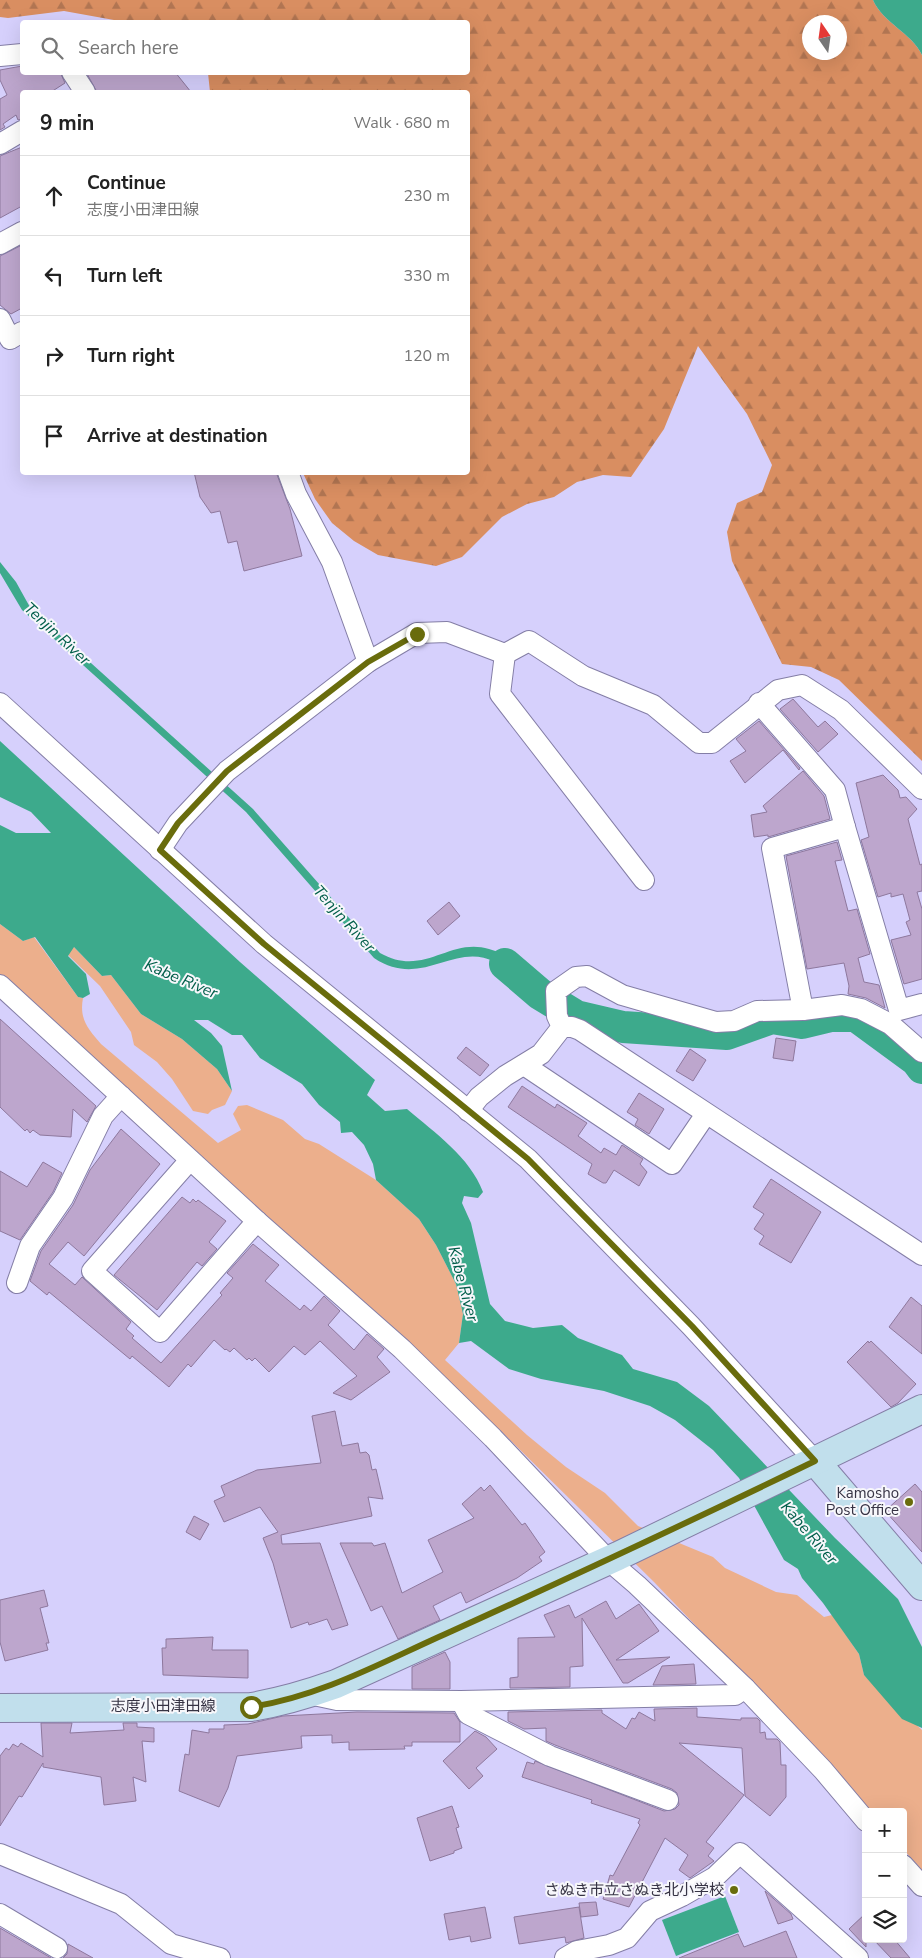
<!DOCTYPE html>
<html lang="en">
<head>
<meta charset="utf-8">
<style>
	body { margin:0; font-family:"Nunito Sans","Noto Sans JP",sans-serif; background:#f6f6f6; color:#222 }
	.controls { position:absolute; right:15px; bottom:15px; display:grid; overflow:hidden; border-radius:5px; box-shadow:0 5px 20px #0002 }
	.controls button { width:45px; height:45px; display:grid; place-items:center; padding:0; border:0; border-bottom:1px solid #e0e0e0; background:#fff; color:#222; font:25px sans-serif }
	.compass { position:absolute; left:802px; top:15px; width:45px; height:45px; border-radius:50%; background:#fff; box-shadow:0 5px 20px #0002; rotate:347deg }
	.stop { position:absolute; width:15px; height:15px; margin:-11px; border:4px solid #696c0c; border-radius:50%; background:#fff }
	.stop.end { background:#696c0c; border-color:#fff; box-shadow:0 1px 5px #0008 }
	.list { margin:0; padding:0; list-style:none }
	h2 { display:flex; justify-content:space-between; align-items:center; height:65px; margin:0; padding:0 20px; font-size:21px }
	h2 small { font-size:16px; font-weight:400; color:#767676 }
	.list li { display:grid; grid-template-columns:32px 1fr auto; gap:15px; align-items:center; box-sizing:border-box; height:80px; padding:0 20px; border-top:1px solid #e0e0e0 }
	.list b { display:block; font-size:19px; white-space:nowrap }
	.list p { margin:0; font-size:16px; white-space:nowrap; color:#767676 }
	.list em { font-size:16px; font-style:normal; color:#767676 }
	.icon { flex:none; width:28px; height:28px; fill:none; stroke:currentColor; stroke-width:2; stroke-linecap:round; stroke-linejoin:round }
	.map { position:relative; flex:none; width:922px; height:1958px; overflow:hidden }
	.search { position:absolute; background:#fff; box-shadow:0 5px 20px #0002; left:20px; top:20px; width:450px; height:55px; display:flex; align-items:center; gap:12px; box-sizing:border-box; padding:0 18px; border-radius:5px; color:#767676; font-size:19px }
	.panel { position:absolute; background:#fff; box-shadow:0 5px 20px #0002; left:20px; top:90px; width:450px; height:385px; border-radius:5px }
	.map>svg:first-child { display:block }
</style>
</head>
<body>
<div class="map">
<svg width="922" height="1958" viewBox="0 0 922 1958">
	<defs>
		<pattern id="forest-firs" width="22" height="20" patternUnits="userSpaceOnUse" patternTransform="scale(1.25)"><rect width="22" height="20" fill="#d98e61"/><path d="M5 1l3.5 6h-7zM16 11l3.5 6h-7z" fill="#b17552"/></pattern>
	</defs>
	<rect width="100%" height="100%" fill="#d6d0fc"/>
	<g fill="#ecaf8c">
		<path d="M 0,924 L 23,941 L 34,937 L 78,997 L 83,998 C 79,1019 88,1029 101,1044 L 218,1143 L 241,1130 L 233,1114 L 238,1106 L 247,1105 L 283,1120 L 305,1139 L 319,1144 L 376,1180 L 419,1219 L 436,1245 L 456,1284 L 463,1314 L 459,1343 L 445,1360 L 527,1435 L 566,1467 L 605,1493 L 638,1526 L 713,1557 L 725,1568 L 776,1592 L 797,1595 L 824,1617 L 832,1615 L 859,1654 L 864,1675 L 922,1730 L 922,1870 L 903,1849 L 903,1812 L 870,1812 L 830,1766 L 654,1582 L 503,1433 L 200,1161 L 0,976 Z"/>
		<path d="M 73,946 L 102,976 L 111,975 L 141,1014 L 182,1039 L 217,1069 L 232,1091 L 225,1105 L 212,1110 L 208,1114 L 193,1111 L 172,1079 L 157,1062 L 134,1045 L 131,1032 L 100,986 L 68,955 Z"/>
	</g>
	<path fill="url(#forest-firs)" fill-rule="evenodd" d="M 0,0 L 873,0 C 883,23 912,33 922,55 L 922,761 L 839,680 L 811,667 L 782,664 L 732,561 L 727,532 L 737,503 L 762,492 L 772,465 L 747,414 L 698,346 L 664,429 L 631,477 L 603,475 L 577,482 L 554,497 L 527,504 L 502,517 L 462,557 L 436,566 L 378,555 L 354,541 L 332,523 L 315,499 L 303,473 L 468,472 L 468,92 L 210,92 L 208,73 L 468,72 L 468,22 L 125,22 L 64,11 L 8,18 L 0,17 ZM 810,22 L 840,22 L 840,52 L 810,52 Z"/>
	<g fill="#3daa8c">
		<path d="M 873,0 L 922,0 L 922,55 C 912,33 883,23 873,0 Z"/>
		<path d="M 0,562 L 16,582 L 31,609 L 253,809 L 380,953 C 424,978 449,937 489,949 C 510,955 527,973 543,986 L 537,996 C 524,985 510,970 495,962 C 454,941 422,990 374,958 L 246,812 L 22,610 L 0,573 Z"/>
		<path d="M 0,741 L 240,962 L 375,1080 L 367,1095 L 385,1111 L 407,1109 C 435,1133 470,1157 483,1192 L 478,1198 L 464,1196 L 462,1203 L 471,1223 L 490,1304 L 505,1321 L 533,1328 L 562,1325 L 578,1338 L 622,1355 L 633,1369 L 677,1382 L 709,1406 L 835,1538 L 898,1599 L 922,1647 L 922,1728 L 902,1719 L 864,1675 L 859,1654 L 823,1603 L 802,1578 L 798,1569 L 784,1560 L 739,1478 L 713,1450 L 675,1420 L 650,1406 L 604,1391 L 541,1379 L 509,1369 L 471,1341 L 459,1343 L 463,1314 L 456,1284 L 436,1245 L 419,1219 L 376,1180 L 373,1164 L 364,1145 L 352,1132 L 341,1133 L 340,1122 L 319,1105 L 302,1084 L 260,1058 L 242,1035 L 232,1035 L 208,1020 L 194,1020 L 211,1033 L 222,1046 L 232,1091 L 217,1069 L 182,1039 L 141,1014 L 111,975 L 102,976 L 74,947 L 68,956 L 86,974 L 90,994 L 83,998 L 78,997 L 35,937 L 23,941 L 0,924 L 0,825 L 16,833 L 51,833 L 31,812 L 0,797 Z"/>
		<path d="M 725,1896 L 739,1932 L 676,1956 L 662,1920 Z"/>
	</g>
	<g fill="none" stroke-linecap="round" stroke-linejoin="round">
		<path stroke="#3daa8c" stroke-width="32" d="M 505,964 L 540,994 L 576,1016 L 623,1027 L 727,1034 L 772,1018 L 802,1023 L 831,1016 L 856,1016 L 916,1060 L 922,1068"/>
	</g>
	<g fill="#bda6cd" stroke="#8e789d">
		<path d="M 22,66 L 22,72 L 60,72 L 65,83 L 51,92 L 22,92 L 22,119 L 18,120 L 16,115 L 3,124 L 5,127 L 0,130 L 0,99 L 7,95 L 0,80 L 0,70 Z"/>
		<path d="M 86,72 L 175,72 L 191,92 L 97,92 Z"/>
		<path d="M 22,147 L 22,206 L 0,218 L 0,156 Z"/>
		<path d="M 22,245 L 22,308 L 11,314 L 0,305 L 0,256 Z"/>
		<path d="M 194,472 L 276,472 L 290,509 L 302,556 L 244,571 L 237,541 L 228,543 L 220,511 L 211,513 L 200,497 Z"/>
		<path d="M 793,699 L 818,727 L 825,721 L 838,734 L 818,752 L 780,709 Z"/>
		<path d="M 759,721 L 800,768 L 799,770 L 783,750 L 745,783 L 730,761 L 746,751 L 736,739 Z"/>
		<path d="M 803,771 L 824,796 L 830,819 L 768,837 L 768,835 L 754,837 L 751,815 L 767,812 L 763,806 Z"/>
		<path d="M 883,775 L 898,790 L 900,798 L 906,797 L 917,809 L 908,819 L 920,865 L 922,864 L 922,891 L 917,892 L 922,909 L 922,979 L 904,984 L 891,940 L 911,935 L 906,922 L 910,920 L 903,894 L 891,897 L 891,893 L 878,897 L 861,840 L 869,837 L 856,783 Z"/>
		<path d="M 837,842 L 842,860 L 835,861 L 848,911 L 857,909 L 870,954 L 858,958 L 864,982 L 879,985 L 885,1008 L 866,998 L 848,994 L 849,986 L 844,963 L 807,969 L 786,856 Z"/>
		<path d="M 449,902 L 460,916 L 438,935 L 427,921 Z"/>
		<path d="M 0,1019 L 96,1106 L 87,1122 L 73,1109 L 71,1137 L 40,1135 L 33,1130 L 30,1133 L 27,1129 L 25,1131 L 0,1107 Z"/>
		<path d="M 776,1038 L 796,1041 L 793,1061 L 773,1058 Z"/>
		<path d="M 466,1047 L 489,1065 L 480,1076 L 457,1058 Z"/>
		<path d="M 690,1049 L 706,1060 L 693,1081 L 676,1071 Z"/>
		<path d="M 522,1086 L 555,1108 L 557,1104 L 587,1123 L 578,1136 L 601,1153 L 604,1148 L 616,1155 L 622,1145 L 643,1159 L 640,1164 L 647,1172 L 639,1186 L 614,1170 L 606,1183 L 603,1183 L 588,1174 L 592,1164 L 508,1107 Z"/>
		<path d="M 639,1093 L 664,1109 L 649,1134 L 635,1125 L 638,1119 L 627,1112 Z"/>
		<path d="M 121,1129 L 160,1164 L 84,1256 L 68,1242 L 49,1264 L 75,1285 L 82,1277 L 131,1322 L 126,1329 L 134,1336 L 132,1338 L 161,1363 L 222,1295 L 220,1293 L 233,1278 L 227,1273 L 253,1244 L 279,1265 L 265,1281 L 300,1310 L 304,1305 L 311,1311 L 324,1296 L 340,1311 L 328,1325 L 354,1350 L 367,1334 L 384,1349 L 377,1357 L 390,1372 L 351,1400 L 333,1393 L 357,1376 L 320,1341 L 305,1355 L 294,1346 L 269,1372 L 255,1358 L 252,1361 L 249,1358 L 247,1360 L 234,1348 L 230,1352 L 226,1349 L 225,1350 L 214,1340 L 191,1367 L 188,1364 L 169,1387 L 132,1356 L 130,1359 L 49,1292 L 47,1295 L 30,1281 L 41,1251 L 73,1205 L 90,1170 Z"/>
		<path d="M 43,1162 L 62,1173 L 53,1192 L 20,1240 L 0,1231 L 0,1171 L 27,1187 Z"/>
		<path d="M 771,1179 L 821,1212 L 791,1263 L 759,1244 L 764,1236 L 754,1229 L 764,1214 L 753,1207 Z"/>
		<path d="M 182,1197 L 190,1203 L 193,1199 L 196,1202 L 198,1200 L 226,1221 L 209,1242 L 217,1249 L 202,1266 L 197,1262 L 157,1310 L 114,1275 Z"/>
		<path d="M 911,1297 L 922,1306 L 922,1354 L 889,1327 Z"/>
		<path d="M 868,1341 L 869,1343 L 871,1341 L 916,1384 L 898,1403 L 891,1407 L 847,1362 Z"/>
		<path d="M 335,1411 L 342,1446 L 358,1443 L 360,1453 L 366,1452 L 369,1455 L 372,1470 L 376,1469 L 383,1499 L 368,1497 L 372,1516 L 281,1535 L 282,1544 L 320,1543 L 348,1625 L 332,1630 L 327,1619 L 309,1625 L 308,1622 L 291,1628 L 273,1563 L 263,1538 L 278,1532 L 260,1507 L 224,1522 L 214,1501 L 225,1496 L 221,1486 L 257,1470 L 321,1463 L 312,1416 Z"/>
		<path d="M 915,1484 L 922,1492 L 922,1552 L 885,1511 Z"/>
		<path d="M 490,1485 L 522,1525 L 525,1523 L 545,1552 L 539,1557 L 542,1561 L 517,1578 L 466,1603 L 461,1592 L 433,1606 L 440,1620 L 398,1639 L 382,1606 L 371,1611 L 340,1543 L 372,1543 L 374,1546 L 385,1543 L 402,1593 L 443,1572 L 428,1540 L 474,1518 L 462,1504 L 481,1487 L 484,1491 Z"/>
		<path d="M 194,1516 L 209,1524 L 200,1540 L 186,1532 Z"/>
		<path d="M 44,1590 L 48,1606 L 40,1608 L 49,1643 L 46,1643 L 48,1650 L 5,1661 L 0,1642 L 0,1600 Z"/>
		<path d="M 606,1601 L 616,1619 L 639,1604 L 659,1631 L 616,1660 L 670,1657 L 628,1683 L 623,1683 L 582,1618 L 583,1666 L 570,1667 L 570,1687 L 510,1688 L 510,1678 L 518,1677 L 518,1638 L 555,1637 L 544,1615 L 569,1605 L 575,1618 Z"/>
		<path d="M 213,1637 L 212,1650 L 248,1650 L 248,1678 L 163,1675 L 162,1648 L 166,1648 L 166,1639 Z"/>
		<path d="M 445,1652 L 450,1662 L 450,1689 L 412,1689 L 412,1667 Z"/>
		<path d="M 694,1664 L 696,1684 L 653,1685 L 662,1666 Z"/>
		<path d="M 697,1708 L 697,1717 L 741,1720 L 741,1718 L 757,1718 L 760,1721 L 760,1733 L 765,1732 L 766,1739 L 777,1739 L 780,1742 L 781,1765 L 786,1765 L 786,1797 L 770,1816 L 745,1796 L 742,1748 L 679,1743 L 744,1795 L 706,1842 L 714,1848 L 708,1856 L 714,1861 L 690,1878 L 679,1870 L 688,1855 L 665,1838 L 629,1907 L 603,1899 L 610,1875 L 613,1876 L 640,1825 L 638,1823 L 640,1819 L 591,1803 L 592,1800 L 522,1777 L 527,1762 L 534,1764 L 535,1761 L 664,1811 L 675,1809 L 679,1805 L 677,1793 L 672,1789 L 555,1745 L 546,1741 L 546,1728 L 524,1729 L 508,1721 L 508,1712 L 602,1710 L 602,1713 L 626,1729 L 632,1718 L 635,1719 L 639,1712 L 655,1721 L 654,1709 Z"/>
		<path d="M 357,1712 L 454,1713 L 460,1722 L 460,1742 L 412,1742 L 412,1746 L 404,1746 L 405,1749 L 349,1750 L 349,1742 L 332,1743 L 332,1735 L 301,1736 L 302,1748 L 237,1756 L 228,1788 L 219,1807 L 179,1791 L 185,1754 L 189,1755 L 192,1730 L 209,1733 L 209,1729 L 224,1729 L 224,1725 L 248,1724 L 283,1716 Z"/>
		<path d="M 41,1723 L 72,1723 L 70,1733 L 124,1730 L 123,1723 L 137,1723 L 137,1727 L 154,1728 L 154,1742 L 142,1741 L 146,1782 L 133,1777 L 136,1801 L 104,1805 L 101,1777 L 43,1767 L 43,1763 L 22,1797 L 19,1796 L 0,1826 L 0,1756 L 6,1748 L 9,1750 L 13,1744 L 18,1747 L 21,1743 L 43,1757 Z"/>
		<path d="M 475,1731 L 486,1737 L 497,1749 L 476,1768 L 483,1776 L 469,1789 L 443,1761 Z"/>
		<path d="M 452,1806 L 459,1827 L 456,1828 L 462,1848 L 454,1851 L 454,1853 L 430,1861 L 417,1818 Z"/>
		<path d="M 765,1891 L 791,1914 L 793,1919 L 778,1924 Z"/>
		<path d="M 596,1902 L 598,1915 L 581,1917 L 579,1903 Z"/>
		<path d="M 485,1907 L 491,1938 L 471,1942 L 470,1936 L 449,1940 L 444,1914 Z"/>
		<path d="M 579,1907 L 584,1938 L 566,1943 L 565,1937 L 519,1944 L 514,1917 Z"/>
		<path d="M 866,1913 L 866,1947 L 849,1929 Z"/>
		<path d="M 0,1928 L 51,1958 L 0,1958 Z"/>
		<path d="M 786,1931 L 797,1958 L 679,1958 L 738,1934 L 744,1947 Z"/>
		<path d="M 873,1939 L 894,1939 L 910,1958 L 891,1958 Z"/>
		<path d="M 68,1944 L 93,1958 L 63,1958 L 67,1954 Z"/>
	</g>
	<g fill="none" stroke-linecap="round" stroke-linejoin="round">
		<defs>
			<g id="street">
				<path d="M 0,56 L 22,54"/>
				<path d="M 72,72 L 85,92"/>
				<path d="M 0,144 L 22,131"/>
				<path d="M 0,244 L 22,232"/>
				<path d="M 0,319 L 10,339 L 22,332"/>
				<path d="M 288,472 L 296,494 L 332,562 L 368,662"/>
				<path d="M 505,654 L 500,694 L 644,880"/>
				<path d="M 0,703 L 264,944 L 528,1159 L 691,1326 L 815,1461"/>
				<path d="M 759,703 L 835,790 L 845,827 L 772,848 L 803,1010"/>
				<path d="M 845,827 L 899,1010 L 922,1004"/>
				<path d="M 160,850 L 178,823 L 227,771 L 368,662 L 417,633 L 447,632 L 505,654 L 529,641 L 583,676 L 653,705 L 699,743 L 712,743 L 778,690 L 802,685 L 841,710 L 922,789"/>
				<path d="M 0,985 L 257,1221 L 402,1349 L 493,1438 L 609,1561 L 637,1585 L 745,1688 L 823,1770 L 866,1821"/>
				<path d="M 562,1027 L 572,1027 L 580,1030 L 922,1255"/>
				<path d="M 524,1065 L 672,1164 L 706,1114"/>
				<path d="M 468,1111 L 479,1097 L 505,1076 L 541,1054 L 562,1027 L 557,1016 L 556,991 L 576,977 L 587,976 L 622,995 L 716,1022 L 734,1021 L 757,1011 L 803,1010 L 842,1005 L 861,1009 L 890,1024 L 922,1052"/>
				<path d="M 190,1160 L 92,1271 L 160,1332 L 257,1221"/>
				<path d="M 17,1283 L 30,1246 L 63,1198 L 103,1116 L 121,1096"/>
				<path d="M 309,1694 L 337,1700 L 461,1701 L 735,1695 L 745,1688"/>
				<path d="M 461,1701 L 468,1714 L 550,1756 L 668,1800"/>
				<path d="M 0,1854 L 121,1904 L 171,1944 L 220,1958"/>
				<path d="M 903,1865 L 922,1886"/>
				<path d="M 0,1914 L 57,1948"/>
				<path d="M 565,1958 L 577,1951 L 609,1945 L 627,1938 L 650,1911 L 682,1896 L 715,1877 L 740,1853 L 858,1958"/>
			</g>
			<g id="secondary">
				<path d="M 815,1461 L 922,1586"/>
				<path d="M 0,1708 L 251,1707 C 281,1702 308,1694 336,1684 L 618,1556 L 922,1409"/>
			</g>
		</defs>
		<use href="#street" stroke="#847ea6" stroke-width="22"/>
		<use href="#secondary" stroke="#847ea6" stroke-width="30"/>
		<use href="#street" stroke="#fff" stroke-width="20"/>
		<use href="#secondary" stroke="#c1dfec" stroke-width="28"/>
	</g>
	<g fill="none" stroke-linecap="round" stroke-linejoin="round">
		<path stroke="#696c0c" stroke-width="6" d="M 251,1707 C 323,1696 386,1660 452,1631 C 574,1576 695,1519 815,1461 L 692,1326 L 528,1159 L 264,944 L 160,850 L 178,823 L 227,771 L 368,662 L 417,634"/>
	</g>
	<g fill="#696c0c" stroke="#f7f7fb" stroke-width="2">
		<circle cx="909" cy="1502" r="5"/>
		<circle cx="734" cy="1890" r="5"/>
	</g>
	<g text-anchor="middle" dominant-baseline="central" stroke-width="4" stroke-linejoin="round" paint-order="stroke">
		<g font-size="15" fill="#363344" stroke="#f7f7fb" text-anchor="end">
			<text x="899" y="1493">Kamosho<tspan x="899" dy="17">Post Office</tspan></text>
			<text x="724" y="1890">さぬき市立さぬき北小学校</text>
		</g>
		<g font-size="15" fill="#363344" stroke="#f7f7fb">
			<text x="163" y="1706">志度小田津田線</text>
		</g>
		<g font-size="16" font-style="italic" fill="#025e4a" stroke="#f7f7fb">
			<text transform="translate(57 634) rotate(43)">Tenjin River</text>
			<text transform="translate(344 919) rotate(48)">Tenjin River</text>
			<text transform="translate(181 979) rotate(23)">Kabe River</text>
			<text transform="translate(463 1284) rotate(75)">Kabe River</text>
			<text transform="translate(809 1533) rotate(49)">Kabe River</text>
		</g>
	</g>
</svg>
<div class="controls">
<button>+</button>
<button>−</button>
<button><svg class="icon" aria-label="layers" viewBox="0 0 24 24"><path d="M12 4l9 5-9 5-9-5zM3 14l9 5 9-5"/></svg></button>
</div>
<svg class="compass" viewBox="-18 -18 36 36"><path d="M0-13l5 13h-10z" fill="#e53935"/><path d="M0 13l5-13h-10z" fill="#767676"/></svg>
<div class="stop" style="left:251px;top:1707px"></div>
<div class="stop end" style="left:417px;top:634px"></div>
<div class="search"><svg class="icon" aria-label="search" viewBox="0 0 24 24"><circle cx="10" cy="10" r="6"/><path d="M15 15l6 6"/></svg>Search here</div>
<section class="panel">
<h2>9 min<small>Walk · 680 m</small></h2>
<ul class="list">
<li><svg class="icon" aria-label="ahead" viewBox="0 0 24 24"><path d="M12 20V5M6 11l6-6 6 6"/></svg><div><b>Continue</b><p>志度小田津田線</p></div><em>230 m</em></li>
<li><svg class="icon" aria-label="left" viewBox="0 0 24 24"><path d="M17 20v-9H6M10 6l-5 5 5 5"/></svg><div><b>Turn left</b></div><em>330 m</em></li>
<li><svg class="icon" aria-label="right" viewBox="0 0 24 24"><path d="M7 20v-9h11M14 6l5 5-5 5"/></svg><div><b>Turn right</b></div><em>120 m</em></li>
<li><svg class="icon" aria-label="arrive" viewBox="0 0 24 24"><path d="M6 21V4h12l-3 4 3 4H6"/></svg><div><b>Arrive at destination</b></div></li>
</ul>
</section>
</div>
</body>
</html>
